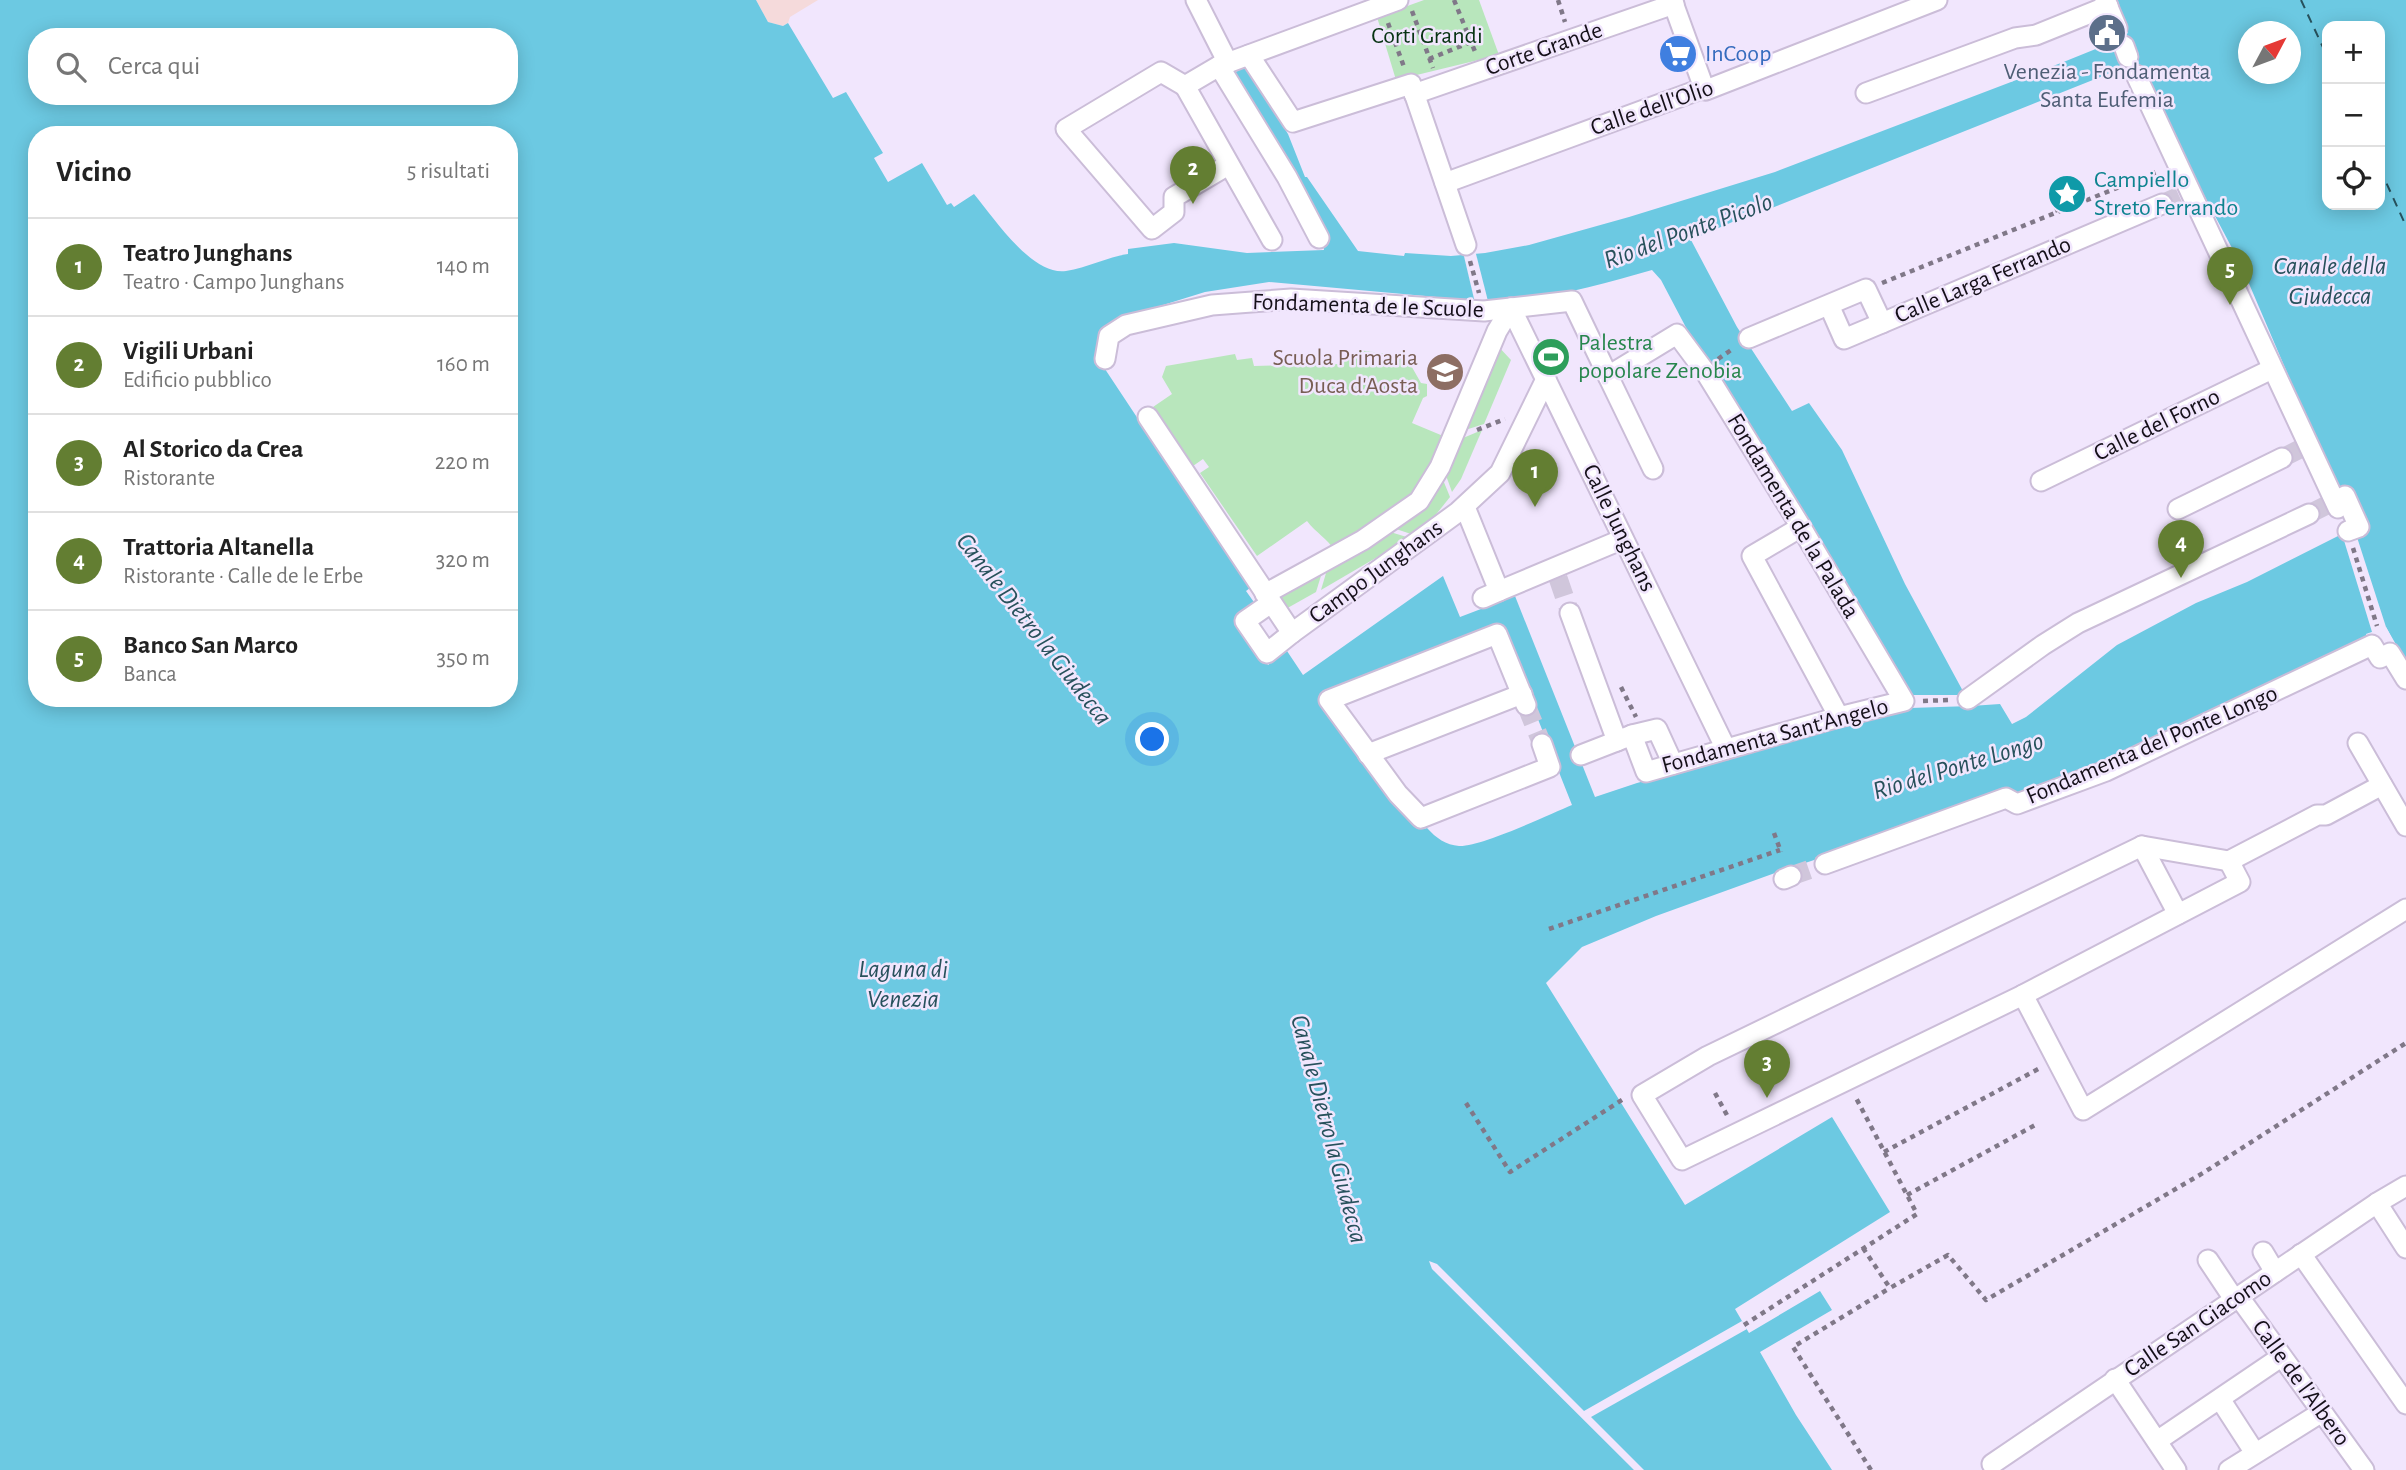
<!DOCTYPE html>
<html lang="it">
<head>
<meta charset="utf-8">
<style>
	body { margin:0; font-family:"Alegreya Sans",sans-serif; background:#f2f2f2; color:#222 }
	.controls { position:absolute; right:21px; top:21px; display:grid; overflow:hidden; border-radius:14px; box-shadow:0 4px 18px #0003 }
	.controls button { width:63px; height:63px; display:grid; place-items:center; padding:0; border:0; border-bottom:2px solid #e0e0e0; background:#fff; color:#222; font:35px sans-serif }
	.compass { position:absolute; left:2238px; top:21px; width:63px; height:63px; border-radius:50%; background:#fff; box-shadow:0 4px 18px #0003; rotate:49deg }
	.you { position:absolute; left:1153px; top:740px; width:24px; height:24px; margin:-18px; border:5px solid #fff; border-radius:50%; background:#1a73e8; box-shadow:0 0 0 10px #1a73e833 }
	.badge { display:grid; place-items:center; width:46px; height:46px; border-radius:50%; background:#637e32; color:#fff; font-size:23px; font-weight:700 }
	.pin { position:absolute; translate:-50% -58px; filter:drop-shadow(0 2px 4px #0008) }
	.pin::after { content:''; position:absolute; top:37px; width:24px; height:21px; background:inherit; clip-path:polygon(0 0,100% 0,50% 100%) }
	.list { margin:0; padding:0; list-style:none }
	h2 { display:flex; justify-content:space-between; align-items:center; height:91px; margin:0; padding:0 28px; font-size:30px }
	h2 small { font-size:23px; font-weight:400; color:#767676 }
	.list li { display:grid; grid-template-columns:46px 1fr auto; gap:21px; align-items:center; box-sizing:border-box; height:98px; padding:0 28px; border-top:2px solid #e0e0e0 }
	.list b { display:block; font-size:26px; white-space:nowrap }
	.list p { margin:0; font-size:23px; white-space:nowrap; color:#767676 }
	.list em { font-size:23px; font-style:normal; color:#767676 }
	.icon { flex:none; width:38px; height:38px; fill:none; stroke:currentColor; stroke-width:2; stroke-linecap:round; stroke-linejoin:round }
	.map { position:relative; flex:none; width:2406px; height:1470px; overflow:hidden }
	.search { position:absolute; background:#fff; box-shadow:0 4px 18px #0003; left:28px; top:28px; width:490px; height:77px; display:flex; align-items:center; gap:18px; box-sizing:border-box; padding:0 24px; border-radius:28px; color:#767676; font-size:26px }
	.panel { position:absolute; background:#fff; box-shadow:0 4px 18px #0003; left:28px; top:126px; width:490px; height:581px; border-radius:28px }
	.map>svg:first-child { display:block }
</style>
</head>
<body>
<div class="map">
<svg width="2406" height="1470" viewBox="0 0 2406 1470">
	<rect width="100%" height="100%" fill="#f1e6fd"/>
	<path fill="#f5dadb" d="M 756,0 L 818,0 L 790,17 L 788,23 L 783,26 L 768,22 Z"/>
	<g fill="#b8e6bc">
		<path d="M 1424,0 L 1479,0 L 1499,55 L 1396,80 L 1377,17 Z"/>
		<path d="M 1496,344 L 1511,360 L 1484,424 L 1459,432 Z"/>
		<path d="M 1358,350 L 1396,355 L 1401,351 L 1410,357 L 1409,362 L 1421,383 L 1427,384 L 1427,396 L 1423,398 L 1412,423 L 1448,438 L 1411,502 L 1335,551 C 1327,538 1316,533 1307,521 L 1257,556 L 1200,473 L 1209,467 L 1203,459 L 1193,466 L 1153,407 L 1172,394 L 1162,377 L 1166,366 L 1235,354 L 1237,360 L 1252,358 L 1254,366 L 1340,364 L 1342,355 L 1357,356 Z"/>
		<path d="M 1482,430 L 1461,479 L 1452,492 L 1444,470 L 1456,441 Z"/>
		<path d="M 1441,475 L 1450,497 L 1434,517 L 1414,535 L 1393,528 Z"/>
		<path d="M 1387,531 L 1410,538 L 1321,590 L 1329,563 Z"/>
		<path d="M 1324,566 L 1316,592 L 1284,610 L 1276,594 Z"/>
	</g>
	<path fill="#6cc9e2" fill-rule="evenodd" d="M 0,0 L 756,0 L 768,22 L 783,26 L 788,23 L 833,98 L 846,92 L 883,153 L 874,158 L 888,182 L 922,163 L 947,205 L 951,203 L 954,207 L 974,194 C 994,218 1032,276 1066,271 C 1087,268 1107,257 1128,254 L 1128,249 L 1174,243 L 1247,253 L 1324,250 L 1322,238 L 1229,75 L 1246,67 L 1288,134 L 1305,177 L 1307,177 L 1358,251 L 1404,256 L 1405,253 L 1451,256 L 1485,253 L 1529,245 L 1629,217 L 1775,172 L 2061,63 L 2113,42 L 2128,33 L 2116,0 L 2406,0 L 2406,662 L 2386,627 L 2366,634 L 2368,641 L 2103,764 L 1775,873 L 1656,916 L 1582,947 L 1546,983 L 1685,1205 L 1832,1117 L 1890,1212 L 1735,1309 L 1749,1333 L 1820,1291 L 1832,1310 L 1760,1352 L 1796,1415 L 1832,1470 L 0,1470 ZM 2327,26 L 2380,26 L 2380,205 L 2327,205 ZM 2248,32 L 2290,32 L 2290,74 L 2248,74 ZM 37,37 L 509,37 L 509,96 L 37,96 ZM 2142,65 L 2179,148 L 2241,265 L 2355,531 L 2342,534 L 2247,582 L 2196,603 L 2117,645 L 2026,717 L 2012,724 L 2000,704 L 1971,706 L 1905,584 L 1842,450 L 1809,403 L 1792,411 L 1737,327 L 1691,240 L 1753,213 L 1754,215 L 2128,66 ZM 37,135 L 509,135 L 509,698 L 37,698 ZM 1652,270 L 1661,280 L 1691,337 L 1910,708 L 1637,783 L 1595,797 L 1515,596 L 1460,617 L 1443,576 L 1303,675 L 1287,651 L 1268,665 L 1237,619 L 1256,605 L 1246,591 L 1250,588 L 1101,363 L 1118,319 L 1205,292 L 1269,282 L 1492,302 C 1548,300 1599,285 1652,270 ZM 1501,626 L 1572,805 C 1548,815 1481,847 1459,846 C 1446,845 1436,838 1427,828 L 1424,829 L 1391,796 L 1318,697 Z"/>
	<g fill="#f1e6fd">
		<path d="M 1475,250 L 1489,305 L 1475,303 L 1463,252 Z"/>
		<path d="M 2355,531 L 2386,627 L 2398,650 L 2394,651 L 2384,631 L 2374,635 L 2372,632 L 2342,534 Z"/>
		<path d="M 1912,695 L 1965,695 L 1971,706 L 1910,708 Z"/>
		<path d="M 1429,1261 L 1437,1264 L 1584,1411 L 1742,1321 L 1747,1329 L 1591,1417 L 1644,1470 L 1634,1470 L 1432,1269 Z"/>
	</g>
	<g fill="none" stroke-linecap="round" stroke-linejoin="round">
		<g stroke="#27515c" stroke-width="2" stroke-dasharray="9 7" stroke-linecap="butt">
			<path d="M 2301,0 L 2327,56"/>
			<path d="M 2380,169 L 2406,226"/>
		</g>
		<g stroke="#d0c6db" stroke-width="19" stroke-dasharray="19 10" stroke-linecap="butt">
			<path d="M 2162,204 L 2184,194"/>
			<path d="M 2282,458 L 2304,447"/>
			<path d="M 2309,514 L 2329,504"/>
			<path d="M 1558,578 L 1570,613"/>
			<path d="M 1526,705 L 1542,744"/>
			<path d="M 1791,876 L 1825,864"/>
		</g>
		<defs>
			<g id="street">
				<path d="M 1196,0 L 1228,63"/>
				<path d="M 1672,0 L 1704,88"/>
				<path d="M 2105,0 L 2117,28"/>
				<path d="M 2124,46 L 2128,57"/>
				<path d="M 1249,55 L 1293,122 L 1411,84 L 1466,245"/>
				<path d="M 1219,66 L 1287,177 L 1319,238"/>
				<path d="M 2136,75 L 2338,508"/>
				<path d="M 1185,86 L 1272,240"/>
				<path d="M 1866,93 L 2015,38 L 2036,35 L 2108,6"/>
				<path d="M 1414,94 L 1674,4"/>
				<path d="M 1228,165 L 1174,197 L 1174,212 L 1152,229 L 1066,129 L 1161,72 L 1185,86 L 1219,66 L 1398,0"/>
				<path d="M 1445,183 L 1704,88 L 1706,90 L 1937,0"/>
				<path d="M 1511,308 L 1726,749"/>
				<path d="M 1882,323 L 2162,204"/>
				<path d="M 1749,338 L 1866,289 L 1882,323 L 1844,339 L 1829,305"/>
				<path d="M 1105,359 L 1109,336 L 1126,325 L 1212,305 L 1291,299 L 1484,311 L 1572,301 L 1608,376 L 1677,334 L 1706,373 L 1801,527 L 1904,701 L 1839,717 L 1646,772 L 1632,735 L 1617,741 L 1570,613"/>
				<path d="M 1608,376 L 1653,469"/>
				<path d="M 1148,417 L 1292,633 L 1458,512 L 1500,473 L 1546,379"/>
				<path d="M 2041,481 L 2272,369"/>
				<path d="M 2336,501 L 2345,496 L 2359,527 L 2348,531"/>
				<path d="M 1465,507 L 1499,591 L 1483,598"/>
				<path d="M 2178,509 L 2282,458"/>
				<path d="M 1801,527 L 1752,556 L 1839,717"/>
				<path d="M 1499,591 L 1623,539"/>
				<path d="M 1265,594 L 1363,540 L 1419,501 L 1440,467 L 1497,331 L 1511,308"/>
				<path d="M 1271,603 L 1245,621 L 1267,653 L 1292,633"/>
				<path d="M 1968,699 L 2043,645 L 2078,623 L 2309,514"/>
				<path d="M 1526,705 L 1497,634 L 1329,700 L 1398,794 L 1421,818 L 1550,767 L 1542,744"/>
				<path d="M 1632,735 L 1657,729 L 1673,764"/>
				<path d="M 2358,743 L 2406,826"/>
				<path d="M 1368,754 L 1522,694"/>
				<path d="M 1581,755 L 1617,741"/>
				<path d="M 2382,785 L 2326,815 L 2317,815 L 2229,861 L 2142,846 L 1708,1056 L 1642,1095 L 1682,1160 L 2023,995 L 2083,1110 L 2406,909"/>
				<path d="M 2142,846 L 2178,914"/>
				<path d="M 1825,864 L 2006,798 L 2017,804 L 2106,771 L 2372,645 L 2380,658 L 2390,653 L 2406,679"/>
				<path d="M 1784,879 L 1791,876"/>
				<path d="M 2023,995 L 2240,882 L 2229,861"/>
				<path d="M 2377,1203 L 2406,1248"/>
				<path d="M 2263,1252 L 2275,1272"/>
				<path d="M 2301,1254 L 2406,1404"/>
				<path d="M 2208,1260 L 2234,1299"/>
				<path d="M 2239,1297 L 2364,1470"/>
				<path d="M 2115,1379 L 2176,1470"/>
				<path d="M 2220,1399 L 2255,1453"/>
				<path d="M 2157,1441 L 2281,1357"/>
				<path d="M 1992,1464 L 2377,1203 L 2406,1186"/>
				<path d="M 2229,1470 L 2322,1412"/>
			</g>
		</defs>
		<use href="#street" stroke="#cbbdd8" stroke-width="23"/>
		<g stroke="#807888" stroke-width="4.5" stroke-dasharray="5 5" stroke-linecap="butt">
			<path d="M 1454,0 L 1476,54"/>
			<path d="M 1558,0 L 1565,22"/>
			<path d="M 1412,11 L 1433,68"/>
			<path d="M 1388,23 L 1404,67"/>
			<path d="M 1429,59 L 1471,42"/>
			<path d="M 2058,212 L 2050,191 L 2076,180 L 2085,201"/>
			<path d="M 1470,261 L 1479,293"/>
			<path d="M 1882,283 L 2159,171"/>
			<path d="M 1718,359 L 1734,348"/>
			<path d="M 1477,430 L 1505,419"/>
			<path d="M 2353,548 L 2377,626"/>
			<path d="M 1621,687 L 1636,717"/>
			<path d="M 1923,701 L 1949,700"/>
			<path d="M 1774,833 L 1781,852"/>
			<path d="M 1549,929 L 1780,850"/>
			<path d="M 1715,1093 L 1728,1117"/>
			<path d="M 1466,1103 L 1510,1172 L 1625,1098"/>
			<path d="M 1884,1152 L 2040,1068"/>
			<path d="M 1907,1195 L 2037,1124"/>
			<path d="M 1863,1248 L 1890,1288 L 1948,1255 L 1986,1300 L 2203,1173 L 2406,1043"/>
			<path d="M 1744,1325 L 1917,1214 L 1855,1096"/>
			<path d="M 1871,1470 L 1793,1347 L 1890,1288"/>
		</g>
		<use href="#street" stroke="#fff" stroke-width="19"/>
	</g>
	<defs>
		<symbol id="civic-disc" viewBox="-11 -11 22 22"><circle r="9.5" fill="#5c6f8a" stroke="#f1e6fd"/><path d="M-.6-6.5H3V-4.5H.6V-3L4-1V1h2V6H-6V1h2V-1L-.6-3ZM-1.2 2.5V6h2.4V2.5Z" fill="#fff"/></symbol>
		<symbol id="supermarket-disc" viewBox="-11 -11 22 22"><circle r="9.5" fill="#3f7fe0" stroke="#f1e6fd"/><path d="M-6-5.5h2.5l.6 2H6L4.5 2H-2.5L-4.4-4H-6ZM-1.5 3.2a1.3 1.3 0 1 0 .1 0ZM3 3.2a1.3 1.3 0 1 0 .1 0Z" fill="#fff"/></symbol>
		<symbol id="sight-disc" viewBox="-11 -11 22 22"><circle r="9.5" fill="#0f9aa8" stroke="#f1e6fd"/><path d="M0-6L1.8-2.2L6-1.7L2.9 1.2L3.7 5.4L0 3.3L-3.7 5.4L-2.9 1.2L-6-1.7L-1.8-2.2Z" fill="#fff"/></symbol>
		<symbol id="stadium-disc" viewBox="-11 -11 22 22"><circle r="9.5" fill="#2e9e5b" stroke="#f1e6fd"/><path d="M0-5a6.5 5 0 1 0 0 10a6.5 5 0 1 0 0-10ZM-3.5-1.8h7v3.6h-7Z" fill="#fff"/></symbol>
		<symbol id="school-disc" viewBox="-11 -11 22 22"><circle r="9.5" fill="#8d6e63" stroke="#f1e6fd"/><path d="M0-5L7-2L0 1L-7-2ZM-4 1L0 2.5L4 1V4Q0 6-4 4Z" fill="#fff"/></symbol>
	</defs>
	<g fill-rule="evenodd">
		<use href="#civic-disc" x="2085" y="11" width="44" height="44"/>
		<use href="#supermarket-disc" x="1656" y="32" width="44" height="44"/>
		<use href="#sight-disc" x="2045" y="172" width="44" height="44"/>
		<use href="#stadium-disc" x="1529" y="335" width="44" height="44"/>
		<use href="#school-disc" x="1423" y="350" width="44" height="44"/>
	</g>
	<g text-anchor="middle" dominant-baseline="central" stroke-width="5" stroke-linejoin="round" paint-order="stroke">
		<g font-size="24" fill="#073312" stroke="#f1e6fd">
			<text x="1427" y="36">Corti Grandi</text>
		</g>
		<g font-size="24" fill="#151019" stroke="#f1e6fd">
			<text transform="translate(1544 49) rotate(-19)">Corte Grande</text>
			<text transform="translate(1652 108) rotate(-19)">Calle dell'Olio</text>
			<text transform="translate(1983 280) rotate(-23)">Calle Larga Ferrando</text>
			<text transform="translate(1368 306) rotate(2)">Fondamenta de le Scuole</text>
			<text transform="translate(2157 425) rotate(-26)">Calle del Forno</text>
			<text transform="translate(1793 516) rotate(59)">Fondamenta de la Palada</text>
			<text transform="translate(1619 528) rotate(64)">Calle Junghans</text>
			<text transform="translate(1376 572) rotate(-36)">Campo Junghans</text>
			<text transform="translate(1775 736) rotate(-15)">Fondamenta Sant'Angelo</text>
			<text transform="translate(2152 745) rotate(-23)">Fondamenta del Ponte Longo</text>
			<text transform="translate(2198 1324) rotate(-34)">Calle San Giacomo</text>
			<text transform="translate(2301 1383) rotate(54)">Calle de l'Albero</text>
		</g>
		<g font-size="24" fill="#366cbe" stroke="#f1e6fd" text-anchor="start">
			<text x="1705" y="54">InCoop</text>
		</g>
		<g font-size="24" fill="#4e5e75" stroke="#f1e6fd">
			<text x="2107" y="72">Venezia - Fondamenta<tspan x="2107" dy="28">Santa Eufemia</tspan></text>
		</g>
		<g font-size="24" fill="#0d838f" stroke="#f1e6fd" text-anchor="start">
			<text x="2094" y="180">Campiello<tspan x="2094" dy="28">Streto Ferrando</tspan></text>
		</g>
		<g font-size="24" fill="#27864d" stroke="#f1e6fd" text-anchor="start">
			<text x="1578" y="343">Palestra<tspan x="1578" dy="28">popolare Zenobia</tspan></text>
		</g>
		<g font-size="24" fill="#785e54" stroke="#f1e6fd" text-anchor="end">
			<text x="1418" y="358">Scuola Primaria<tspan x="1418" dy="28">Duca d'Aosta</tspan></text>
		</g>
		<g font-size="26" font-style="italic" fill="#27515c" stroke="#f1e6fd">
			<text transform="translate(1688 231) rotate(-20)">Rio del Ponte Picolo</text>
			<text x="2330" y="266">Canale della<tspan x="2330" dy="30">Giudecca</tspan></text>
			<text transform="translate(1034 629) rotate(52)">Canale Dietro la Giudecca</text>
			<text transform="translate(1958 766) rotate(-17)">Rio del Ponte Longo</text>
			<text x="903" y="969">Laguna di<tspan x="903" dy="30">Venezia</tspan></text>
			<text transform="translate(1329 1129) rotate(75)">Canale Dietro la Giudecca</text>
		</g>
	</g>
</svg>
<div class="controls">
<button>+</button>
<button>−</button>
<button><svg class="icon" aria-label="locate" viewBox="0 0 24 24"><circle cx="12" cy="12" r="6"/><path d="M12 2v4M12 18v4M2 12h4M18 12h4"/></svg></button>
</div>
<svg class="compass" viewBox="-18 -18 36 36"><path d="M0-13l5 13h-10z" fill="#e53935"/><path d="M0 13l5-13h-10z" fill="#767676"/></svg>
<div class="you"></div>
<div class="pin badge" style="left:1535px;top:507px">1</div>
<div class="pin badge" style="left:1193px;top:204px">2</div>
<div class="pin badge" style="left:1767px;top:1098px">3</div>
<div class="pin badge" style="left:2181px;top:578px">4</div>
<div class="pin badge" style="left:2230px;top:305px">5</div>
<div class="search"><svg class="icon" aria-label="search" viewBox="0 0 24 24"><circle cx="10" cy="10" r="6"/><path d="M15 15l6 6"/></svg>Cerca qui</div>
<section class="panel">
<h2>Vicino<small>5 risultati</small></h2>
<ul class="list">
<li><span class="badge">1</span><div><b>Teatro Junghans</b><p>Teatro · Campo Junghans</p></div><em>140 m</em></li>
<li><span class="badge">2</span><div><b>Vigili Urbani</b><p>Edificio pubblico</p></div><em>160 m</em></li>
<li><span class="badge">3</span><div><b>Al Storico da Crea</b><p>Ristorante</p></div><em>220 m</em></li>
<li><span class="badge">4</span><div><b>Trattoria Altanella</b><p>Ristorante · Calle de le Erbe</p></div><em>320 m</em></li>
<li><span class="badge">5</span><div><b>Banco San Marco</b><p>Banca</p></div><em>350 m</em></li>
</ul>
</section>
</div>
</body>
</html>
